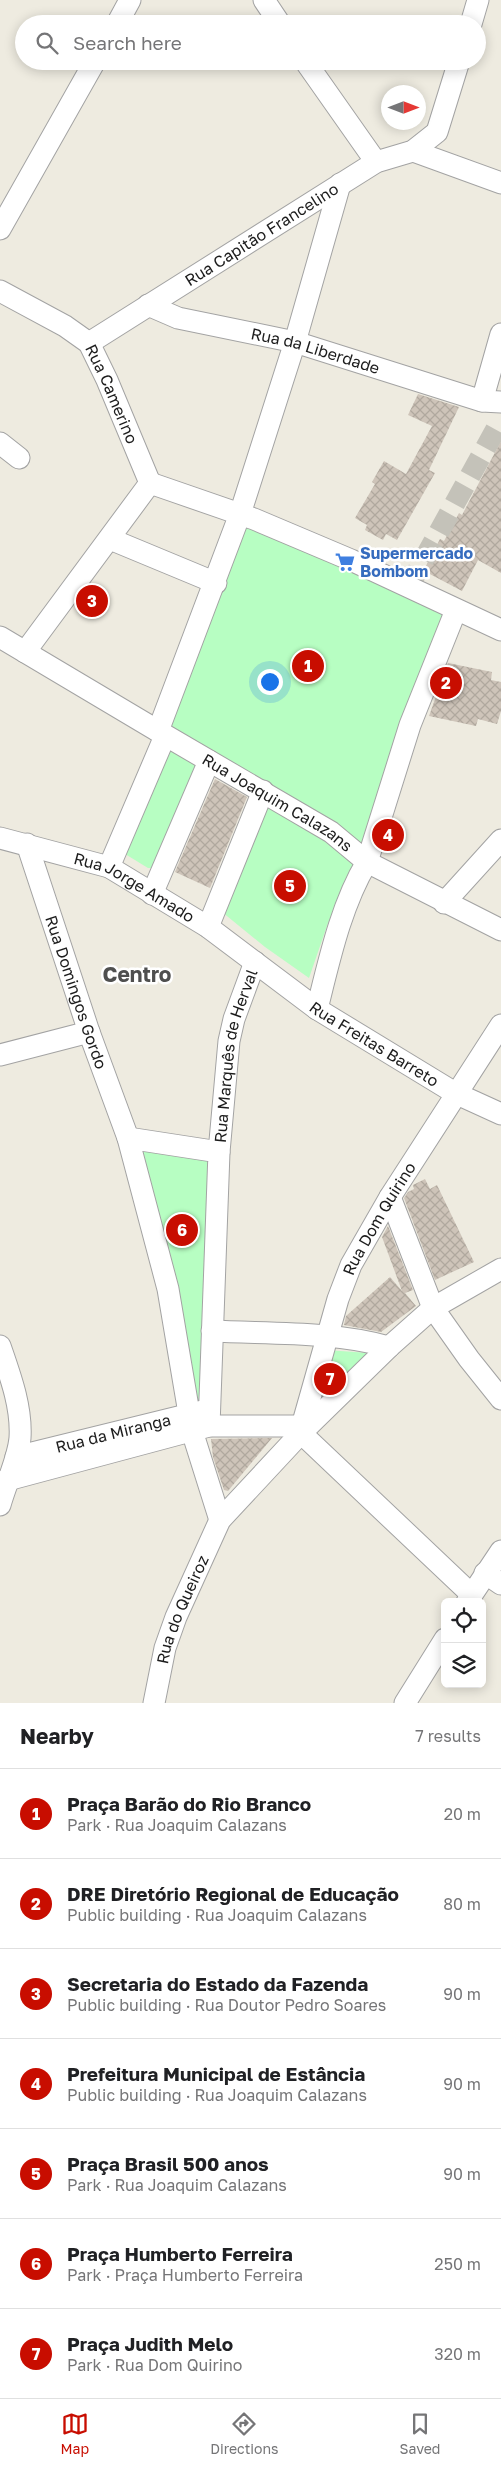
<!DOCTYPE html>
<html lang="en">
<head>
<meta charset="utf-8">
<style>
	body { margin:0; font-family:"Golos Text",sans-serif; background:#f2f2f2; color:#202124 }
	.controls { position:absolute; right:15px; bottom:15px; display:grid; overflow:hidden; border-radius:8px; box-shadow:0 2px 12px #0003 }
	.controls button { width:45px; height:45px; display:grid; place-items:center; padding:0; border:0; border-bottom:1px solid #e0e0e0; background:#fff; color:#202124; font:25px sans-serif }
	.compass { position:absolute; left:381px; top:85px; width:45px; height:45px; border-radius:50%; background:#fff; box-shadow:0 2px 12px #0003; rotate:90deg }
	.you { position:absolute; left:269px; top:681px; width:18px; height:18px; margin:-12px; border:4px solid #fff; border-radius:50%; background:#1a73e8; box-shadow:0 0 0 8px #1a73e833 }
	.badge { display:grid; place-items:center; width:32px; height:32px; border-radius:50%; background:#c80d00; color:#fff; font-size:16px; font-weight:700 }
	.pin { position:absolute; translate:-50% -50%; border:2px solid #fff; box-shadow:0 1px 5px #0006 }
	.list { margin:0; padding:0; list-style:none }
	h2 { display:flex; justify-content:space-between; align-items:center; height:65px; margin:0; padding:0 20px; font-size:21px }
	h2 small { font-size:16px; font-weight:400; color:#757577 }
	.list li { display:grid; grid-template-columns:32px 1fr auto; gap:15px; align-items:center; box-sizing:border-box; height:90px; padding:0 20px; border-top:1px solid #e0e0e0 }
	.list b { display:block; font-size:19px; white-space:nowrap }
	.list p { margin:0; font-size:16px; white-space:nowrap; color:#757577 }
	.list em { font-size:16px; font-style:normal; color:#757577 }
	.icon { flex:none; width:28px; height:28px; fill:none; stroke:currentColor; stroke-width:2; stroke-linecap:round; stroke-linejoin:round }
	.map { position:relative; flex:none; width:501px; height:1703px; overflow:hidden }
	.search { position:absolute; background:#fff; box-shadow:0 2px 12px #0003; left:15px; right:15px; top:15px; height:55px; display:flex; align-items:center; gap:12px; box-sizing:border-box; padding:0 18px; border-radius:28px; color:#757577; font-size:19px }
	.sheet { height:695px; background:#fff }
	nav { display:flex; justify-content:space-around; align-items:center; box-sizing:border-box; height:70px; border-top:1px solid #e0e0e0; background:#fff; font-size:14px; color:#757577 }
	nav a { display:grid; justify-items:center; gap:2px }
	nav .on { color:#c80d00 }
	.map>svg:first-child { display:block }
</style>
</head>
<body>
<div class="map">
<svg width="501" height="1703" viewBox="0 0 501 1703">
	<defs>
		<pattern id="building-cross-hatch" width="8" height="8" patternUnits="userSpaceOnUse" patternTransform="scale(1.25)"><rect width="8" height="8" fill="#cec4b9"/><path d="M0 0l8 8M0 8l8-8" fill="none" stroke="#b0a89e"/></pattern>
	</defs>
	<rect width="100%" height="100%" fill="#eeebe0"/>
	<g fill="#b7fec2">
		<path d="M 246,525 L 447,614 L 363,846 L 167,730 Z"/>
		<path d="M 157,739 L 203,765 L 153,868 L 148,868 L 112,846 Z"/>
		<path d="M 266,802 L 360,860 L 328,923 L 309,978 L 265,947 L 222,912 Z"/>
		<path d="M 127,1137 L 222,1143 L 209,1411 L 193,1419 Z"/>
		<path d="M 326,1350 L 369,1353 L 314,1405 Z"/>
	</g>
	<g fill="url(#building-cross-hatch)">
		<path d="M 418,394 L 459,407 L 429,470 L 435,473 L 397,540 L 386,534 L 383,540 L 365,530 L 367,525 L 355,518 L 375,484 L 372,482 L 384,461 L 406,474 L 432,426 L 408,415 Z"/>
		<path d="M 501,441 L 501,573 L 478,560 L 462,591 L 426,572 L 426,566 L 440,539 L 444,541 L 459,513 L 462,515 Z"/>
		<path d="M 448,663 L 492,672 L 491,680 L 501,682 L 501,711 L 497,724 L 478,719 L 476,726 L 429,716 Z"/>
		<path d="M 215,779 L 247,797 L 210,888 L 175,872 Z"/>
		<path d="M 425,1179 L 430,1189 L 437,1185 L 474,1262 L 435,1280 L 404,1198 L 408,1192 L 414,1189 L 413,1185 Z"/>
		<path d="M 388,1226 L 413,1290 L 405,1293 L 416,1306 L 381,1332 L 344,1325 L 346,1316 L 390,1277 L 402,1291 L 382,1237 Z"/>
		<path d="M 272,1438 L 228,1491 L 224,1490 L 213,1457 L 211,1439 Z"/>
	</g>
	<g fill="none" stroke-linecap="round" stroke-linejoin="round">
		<path stroke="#c4c2b9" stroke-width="21" stroke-dasharray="21 11" stroke-linecap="butt" d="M 408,588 L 501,420"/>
		<defs>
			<g id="minor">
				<path d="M 264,0 L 280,24"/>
				<path d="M 117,24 L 130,0"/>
				<path d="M 471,24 L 478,0"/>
				<path d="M 305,61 L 376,162"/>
				<path d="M 413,151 L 501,183"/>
				<path id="s1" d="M 340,184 L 295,342 L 240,514 L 158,731 L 331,832 L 367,862 L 501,930"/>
				<path d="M 0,229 L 95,61"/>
				<path id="s2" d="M 0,291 L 65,326 L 89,343 L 107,380 L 150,483"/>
				<path id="s3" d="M 148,305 L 178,318 L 295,342 L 482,401 L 501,402"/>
				<path id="s4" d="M 89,343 L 376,162 L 413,151 L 437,132 L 459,61"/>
				<path d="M 482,401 L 501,334"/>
				<path d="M 0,443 L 19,458"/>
				<path d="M 150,483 L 254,519 L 351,560 L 501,630"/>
				<path d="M 110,539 L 216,583"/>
				<path d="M 0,637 L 158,731"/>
				<path d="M 25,652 L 150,483"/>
				<path id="s5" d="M 0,838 L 109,867 L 208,927 L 317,1009 L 455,1093 L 501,1114"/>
				<path id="s6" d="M 27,844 L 89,1032 L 128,1138"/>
				<path d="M 109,867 L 165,736"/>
				<path d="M 152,894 L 209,761"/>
				<path d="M 444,903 L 501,840"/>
				<path d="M 208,927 L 263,791"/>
				<path d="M 317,1009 C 329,961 341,905 367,862 L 410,725 L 456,610"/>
				<path d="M 0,1055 L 89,1032"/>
				<path id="s7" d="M 219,1152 L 229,1041 L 234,1019 L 255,962"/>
				<path d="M 390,1197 L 433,1308 L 469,1359 L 501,1399"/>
				<path d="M 212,1331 C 270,1334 333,1331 389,1347"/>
				<path d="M 0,1346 C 10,1375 22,1407 20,1438 C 18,1460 6,1483 0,1505"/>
				<path d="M 209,1426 L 219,1152 L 128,1138 L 168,1289 L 192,1431 L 220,1520"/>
				<path id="s8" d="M 16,1457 L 203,1411"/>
				<path d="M 0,1482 L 209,1426 L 302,1426"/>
				<path d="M 485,1573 L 501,1584"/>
				<path id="s9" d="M 472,1595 L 301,1433 L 302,1426 L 338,1299 L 351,1265 L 390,1197 L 501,1025"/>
				<path d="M 467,1602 L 501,1551"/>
				<path id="s10" d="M 154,1703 L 165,1648 L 176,1617 L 220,1520 L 301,1433 L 389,1347 L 433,1308 L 501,1269"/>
				<path d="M 405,1703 L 445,1639"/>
			</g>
		</defs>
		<use href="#minor" stroke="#a3a3a3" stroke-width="23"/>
		<use href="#minor" stroke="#fff" stroke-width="21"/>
	</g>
	<defs>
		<symbol id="supermarket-bare" viewBox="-9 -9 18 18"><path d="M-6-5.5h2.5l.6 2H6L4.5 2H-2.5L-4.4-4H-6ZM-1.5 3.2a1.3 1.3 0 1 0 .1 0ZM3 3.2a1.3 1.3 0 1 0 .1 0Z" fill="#3f7fe0" stroke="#fff" stroke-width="2.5" paint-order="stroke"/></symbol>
	</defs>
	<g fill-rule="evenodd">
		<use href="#supermarket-bare" x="331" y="548" width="28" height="28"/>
	</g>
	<g text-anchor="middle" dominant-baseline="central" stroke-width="5" stroke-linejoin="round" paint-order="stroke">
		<g font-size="16" fill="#1c1c1c" stroke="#fff">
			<text stroke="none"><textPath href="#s4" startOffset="204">Rua Capitão Francelino</textPath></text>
			<text stroke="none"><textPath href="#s3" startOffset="174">Rua da Liberdade</textPath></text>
			<text stroke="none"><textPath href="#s2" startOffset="159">Rua Camerino</textPath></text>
			<text stroke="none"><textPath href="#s1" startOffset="716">Rua Joaquim Calazans</textPath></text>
			<text stroke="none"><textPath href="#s5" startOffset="144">Rua Jorge Amado</textPath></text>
			<text stroke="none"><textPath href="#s6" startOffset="156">Rua Domingos Gordo</textPath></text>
			<text stroke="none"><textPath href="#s5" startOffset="432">Rua Freitas Barreto</textPath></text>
			<text stroke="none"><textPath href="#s7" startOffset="98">Rua Marquês de Herval</textPath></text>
			<text stroke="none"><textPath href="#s9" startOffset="465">Rua Dom Quirino</textPath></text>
			<text stroke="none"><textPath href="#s8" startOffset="100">Rua da Miranga</textPath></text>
			<text stroke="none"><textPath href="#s10" startOffset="98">Rua do Queiroz</textPath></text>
		</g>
		<g font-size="16" font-weight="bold" fill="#366cbe" stroke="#fff" text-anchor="start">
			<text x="360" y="553">Supermercado<tspan x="360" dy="18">Bombom</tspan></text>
		</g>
		<g font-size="21" font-weight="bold" fill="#4f4f4f" stroke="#fff">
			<text x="137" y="974">Centro</text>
		</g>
	</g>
</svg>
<div class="controls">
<button><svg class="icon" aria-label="locate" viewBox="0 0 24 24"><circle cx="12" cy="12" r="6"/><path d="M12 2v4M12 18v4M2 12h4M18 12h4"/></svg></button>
<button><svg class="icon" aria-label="layers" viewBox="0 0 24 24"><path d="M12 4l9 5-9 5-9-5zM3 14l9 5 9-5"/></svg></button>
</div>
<svg class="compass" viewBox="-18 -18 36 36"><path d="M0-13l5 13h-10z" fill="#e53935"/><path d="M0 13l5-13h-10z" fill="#757577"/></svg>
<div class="you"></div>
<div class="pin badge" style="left:308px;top:666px">1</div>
<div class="pin badge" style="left:446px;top:683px">2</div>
<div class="pin badge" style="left:92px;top:601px">3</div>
<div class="pin badge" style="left:388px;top:835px">4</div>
<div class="pin badge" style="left:290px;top:886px">5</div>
<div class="pin badge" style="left:182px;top:1230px">6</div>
<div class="pin badge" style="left:330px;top:1379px">7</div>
<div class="search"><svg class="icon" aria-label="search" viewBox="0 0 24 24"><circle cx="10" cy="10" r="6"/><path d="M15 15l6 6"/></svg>Search here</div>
</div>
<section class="sheet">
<h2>Nearby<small>7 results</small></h2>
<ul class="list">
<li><span class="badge">1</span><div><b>Praça Barão do Rio Branco</b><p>Park · Rua Joaquim Calazans</p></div><em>20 m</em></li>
<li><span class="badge">2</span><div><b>DRE Diretório Regional de Educação</b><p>Public building · Rua Joaquim Calazans</p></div><em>80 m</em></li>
<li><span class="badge">3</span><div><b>Secretaria do Estado da Fazenda</b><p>Public building · Rua Doutor Pedro Soares</p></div><em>90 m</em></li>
<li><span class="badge">4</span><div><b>Prefeitura Municipal de Estância</b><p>Public building · Rua Joaquim Calazans</p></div><em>90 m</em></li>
<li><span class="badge">5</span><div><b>Praça Brasil 500 anos</b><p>Park · Rua Joaquim Calazans</p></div><em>90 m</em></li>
<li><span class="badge">6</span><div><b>Praça Humberto Ferreira</b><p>Park · Praça Humberto Ferreira</p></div><em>250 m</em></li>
<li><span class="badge">7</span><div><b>Praça Judith Melo</b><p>Park · Rua Dom Quirino</p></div><em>320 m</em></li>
</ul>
</section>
<nav>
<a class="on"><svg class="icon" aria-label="map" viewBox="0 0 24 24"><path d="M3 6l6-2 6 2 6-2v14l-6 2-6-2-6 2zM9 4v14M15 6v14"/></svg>Map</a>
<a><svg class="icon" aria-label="directions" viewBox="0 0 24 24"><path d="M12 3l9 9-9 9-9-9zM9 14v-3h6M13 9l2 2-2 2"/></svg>Directions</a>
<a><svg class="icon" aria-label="saved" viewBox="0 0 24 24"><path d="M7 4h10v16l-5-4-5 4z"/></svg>Saved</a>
</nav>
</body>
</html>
